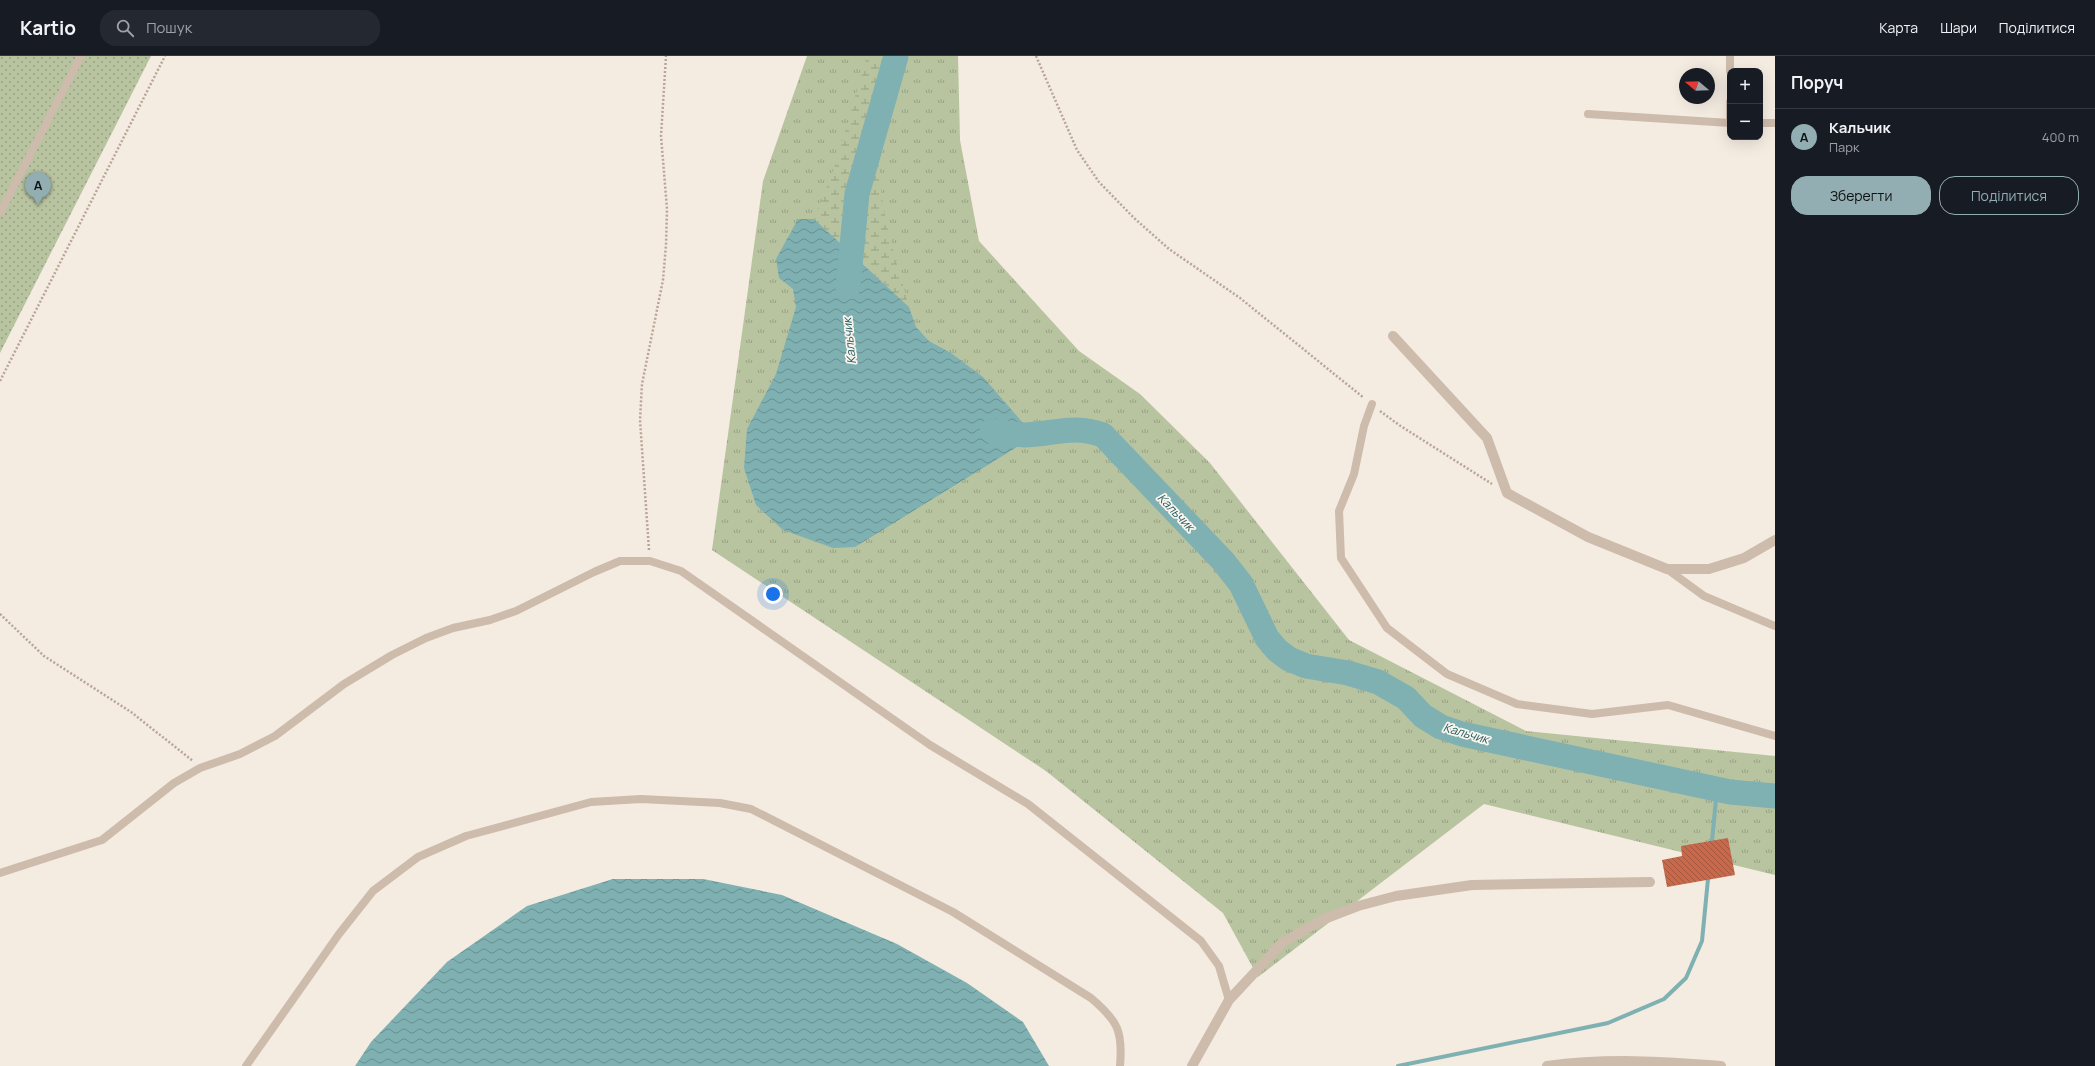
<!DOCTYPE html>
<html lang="uk">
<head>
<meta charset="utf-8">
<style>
	body { margin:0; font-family:Manrope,sans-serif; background:#242831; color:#f1f3f6 }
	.controls { position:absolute; right:12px; top:12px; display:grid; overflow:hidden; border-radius:8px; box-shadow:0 4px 16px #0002 }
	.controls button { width:36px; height:36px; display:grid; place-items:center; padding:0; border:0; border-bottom:1px solid #363941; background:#171b24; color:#f1f3f6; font:20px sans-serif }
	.compass { position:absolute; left:1679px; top:12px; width:36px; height:36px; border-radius:50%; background:#171b24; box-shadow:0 4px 16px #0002; rotate:289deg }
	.you { position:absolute; left:773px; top:538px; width:14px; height:14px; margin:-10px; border:3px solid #fff; border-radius:50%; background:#1a73e8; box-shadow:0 0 0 6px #1a73e833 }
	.badge { display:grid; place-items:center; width:26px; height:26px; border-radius:50%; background:#92aeb2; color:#111; font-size:13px; font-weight:700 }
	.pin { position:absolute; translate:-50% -33px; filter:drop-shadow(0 1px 2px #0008) }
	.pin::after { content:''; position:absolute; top:21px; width:14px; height:12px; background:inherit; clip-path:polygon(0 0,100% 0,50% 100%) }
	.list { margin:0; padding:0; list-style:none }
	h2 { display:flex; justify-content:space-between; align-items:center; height:52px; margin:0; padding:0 16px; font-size:17px }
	h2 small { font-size:13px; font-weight:400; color:#9ea1a6 }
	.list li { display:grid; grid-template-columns:26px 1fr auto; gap:12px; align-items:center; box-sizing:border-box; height:56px; padding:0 16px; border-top:1px solid #363941 }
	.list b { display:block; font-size:15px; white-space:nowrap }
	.list p { margin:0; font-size:13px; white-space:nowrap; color:#9ea1a6 }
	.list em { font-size:13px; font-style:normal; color:#9ea1a6 }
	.actions { display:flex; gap:8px; padding:12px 16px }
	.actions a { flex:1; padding:9px 0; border:1px solid #92aeb2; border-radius:16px; text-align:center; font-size:14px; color:#92aeb2 }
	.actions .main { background:#92aeb2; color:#111 }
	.icon { flex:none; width:22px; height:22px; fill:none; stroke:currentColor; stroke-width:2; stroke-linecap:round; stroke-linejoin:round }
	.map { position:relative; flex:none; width:1775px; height:1010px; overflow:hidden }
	header { display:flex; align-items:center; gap:24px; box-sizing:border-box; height:56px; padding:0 20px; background:#171b24; border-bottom:1px solid #363941 }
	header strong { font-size:19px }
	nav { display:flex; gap:22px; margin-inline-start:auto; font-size:14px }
	.search { width:280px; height:36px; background:#242831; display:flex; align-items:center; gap:10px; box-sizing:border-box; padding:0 14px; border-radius:16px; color:#9ea1a6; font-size:15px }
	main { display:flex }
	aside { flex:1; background:#171b24 }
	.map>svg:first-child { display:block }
</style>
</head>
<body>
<header>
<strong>Kartio</strong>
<div class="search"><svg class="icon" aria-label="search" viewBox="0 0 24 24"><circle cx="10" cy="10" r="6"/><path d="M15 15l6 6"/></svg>Пошук</div>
<nav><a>Карта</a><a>Шари</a><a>Поділитися</a></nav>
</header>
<main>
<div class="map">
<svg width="1775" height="1010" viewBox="0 0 1775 1010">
	<defs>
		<pattern id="grass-tufts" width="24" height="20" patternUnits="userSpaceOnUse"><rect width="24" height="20" fill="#b8c4a0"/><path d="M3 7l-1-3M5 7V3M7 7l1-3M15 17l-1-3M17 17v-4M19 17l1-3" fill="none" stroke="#97a083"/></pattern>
		<pattern id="wetland-marsh" width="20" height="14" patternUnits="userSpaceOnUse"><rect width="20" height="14" fill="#b8c4a0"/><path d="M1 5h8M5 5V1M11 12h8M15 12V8" fill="none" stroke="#97a083"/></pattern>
		<pattern id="garden-dots" width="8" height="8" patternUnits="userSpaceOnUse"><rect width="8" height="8" fill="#b8c4a0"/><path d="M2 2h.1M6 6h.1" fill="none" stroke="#97a083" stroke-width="1.8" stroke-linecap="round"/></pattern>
		<pattern id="water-waves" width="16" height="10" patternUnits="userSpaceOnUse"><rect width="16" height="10" fill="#7fb0b2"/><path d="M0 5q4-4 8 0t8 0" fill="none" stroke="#699091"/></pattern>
		<pattern id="building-back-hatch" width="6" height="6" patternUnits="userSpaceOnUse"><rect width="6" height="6" fill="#c8694b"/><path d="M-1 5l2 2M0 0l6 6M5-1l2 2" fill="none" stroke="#a4573f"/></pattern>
	</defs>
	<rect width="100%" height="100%" fill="#f4ebe1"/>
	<path fill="url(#grass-tufts)" d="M 807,0 L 958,0 L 960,84 L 979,185 L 1079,295 L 1140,338 L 1210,407 L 1349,584 L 1526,675 L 1775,700 L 1775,819 L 1484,748 L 1258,921 L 1223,857 L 1046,715 L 712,494 L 763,125 Z"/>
	<path fill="url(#wetland-marsh)" d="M 867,0 L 909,0 C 900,25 887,56 882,81 C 872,137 895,197 909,251 L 814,163 L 836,107 Z"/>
	<path fill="url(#garden-dots)" d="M 0,0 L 151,0 L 0,297 Z"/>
	<g fill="url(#water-waves)">
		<path d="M 798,163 L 814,163 L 909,251 L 916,271 L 929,285 L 951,297 L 983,321 L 1023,367 L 1026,379 L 1017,391 L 855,491 L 833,492 L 783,474 L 756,449 L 744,412 L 747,373 L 776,318 L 796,251 L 793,233 L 779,222 L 776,203 Z"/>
		<path d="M 613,823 L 703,823 L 782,839 L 897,888 L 967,927 L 1023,966 L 1049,1010 L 355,1010 L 371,986 L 447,906 L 527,850 Z"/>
	</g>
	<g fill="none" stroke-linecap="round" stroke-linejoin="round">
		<g stroke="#7fb0b2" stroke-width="4">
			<path d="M 1712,785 L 1717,733"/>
			<path d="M 1398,1010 L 1608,967 L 1664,943 L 1686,922 L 1702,885 L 1708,823"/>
		</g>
		<g stroke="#7fb0b2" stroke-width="25">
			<path d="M 848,231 L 857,138 L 896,0"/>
			<path d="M 992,375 C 1003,376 1015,379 1026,379 C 1056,378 1072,368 1103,379 L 1223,505 L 1241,528 L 1267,582 L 1277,594 L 1289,603 L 1306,610 L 1348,617 L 1378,626 L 1406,642 L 1423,660 L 1441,671 L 1462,678 L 1730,736 L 1775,740"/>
		</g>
	</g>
	<path fill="url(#building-back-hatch)" d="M 1728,782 L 1735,819 L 1667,831 L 1662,804 L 1682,800 L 1681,790 Z"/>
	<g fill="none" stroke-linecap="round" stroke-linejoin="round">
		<g stroke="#b9a596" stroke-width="2.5" stroke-dasharray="2 2" stroke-linecap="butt">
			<path d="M 1036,0 L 1077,94 L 1099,126 L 1134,162 L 1169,193 L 1240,242 L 1364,342"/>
			<path d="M 0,325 L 165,0"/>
			<path d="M 1380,355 L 1399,369 L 1492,428"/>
			<path d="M 649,494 L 640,364 L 642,328 L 663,224 L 666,189 L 667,153 L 661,80 L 666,0"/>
			<path d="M 0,558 L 44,600 L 131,656 L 193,705"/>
		</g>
		<g stroke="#cdbbac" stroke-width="8">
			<path d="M 1730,15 L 1730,0"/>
			<path d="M 1588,58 L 1730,67"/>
			<path d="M 1730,67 L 1730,46"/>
			<path d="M 1760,67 L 1775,67"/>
			<path d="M 0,157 L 81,0"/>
			<path d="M 1372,348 L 1364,370 L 1354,418 L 1339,455 L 1341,502 L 1387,572 L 1447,618 L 1517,648 L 1592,658 L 1668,649 L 1775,680"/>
			<path d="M 1667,513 L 1704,540 L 1775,570"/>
			<path d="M 0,817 L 102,784 L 174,727 L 200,712 L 240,698 L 275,680 L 344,628 L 392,599 L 426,582 L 453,572 L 490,564 L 516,555 L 594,516 L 620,505 L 650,505 L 681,515 L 930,689 L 1028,748 L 1201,885 L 1219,910 L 1229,944"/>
			<path d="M 246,1010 L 339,878 L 373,835 L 418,801 L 466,780 L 591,746 L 641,743 L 720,747 L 751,753 L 953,856 L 1091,942 C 1118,965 1123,975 1120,1010"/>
		</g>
		<g stroke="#cdbbac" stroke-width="10">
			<path d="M 1393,280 L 1487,382 L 1507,437 L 1588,481 L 1667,513 L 1709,513 L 1744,502 L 1775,484"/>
			<path d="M 1192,1010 L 1229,944 L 1283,886 L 1324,863 L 1358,850 L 1396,840 L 1472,829 L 1650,826"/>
			<path d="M 1547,1010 C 1605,1002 1663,1005 1721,1010"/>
		</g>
	</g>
	<g text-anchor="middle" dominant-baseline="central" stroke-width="3.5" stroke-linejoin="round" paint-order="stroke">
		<g font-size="12" font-style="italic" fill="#1f5a5e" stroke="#fbf5ee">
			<text transform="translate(849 285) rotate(-96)">Кальчик</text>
			<text transform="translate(1176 456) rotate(46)">Кальчик</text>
			<text transform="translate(1466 677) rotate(16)">Кальчик</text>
		</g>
	</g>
</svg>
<div class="controls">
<button>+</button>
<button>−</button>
</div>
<svg class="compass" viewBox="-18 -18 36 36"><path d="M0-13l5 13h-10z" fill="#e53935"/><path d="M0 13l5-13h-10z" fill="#9ea1a6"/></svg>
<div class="you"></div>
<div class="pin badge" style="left:38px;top:149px">A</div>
</div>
<aside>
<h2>Поруч<small></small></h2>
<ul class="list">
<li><span class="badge">A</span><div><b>Кальчик</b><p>Парк</p></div><em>400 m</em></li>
</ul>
<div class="actions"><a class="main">Зберегти</a><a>Поділитися</a></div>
</aside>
</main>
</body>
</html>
